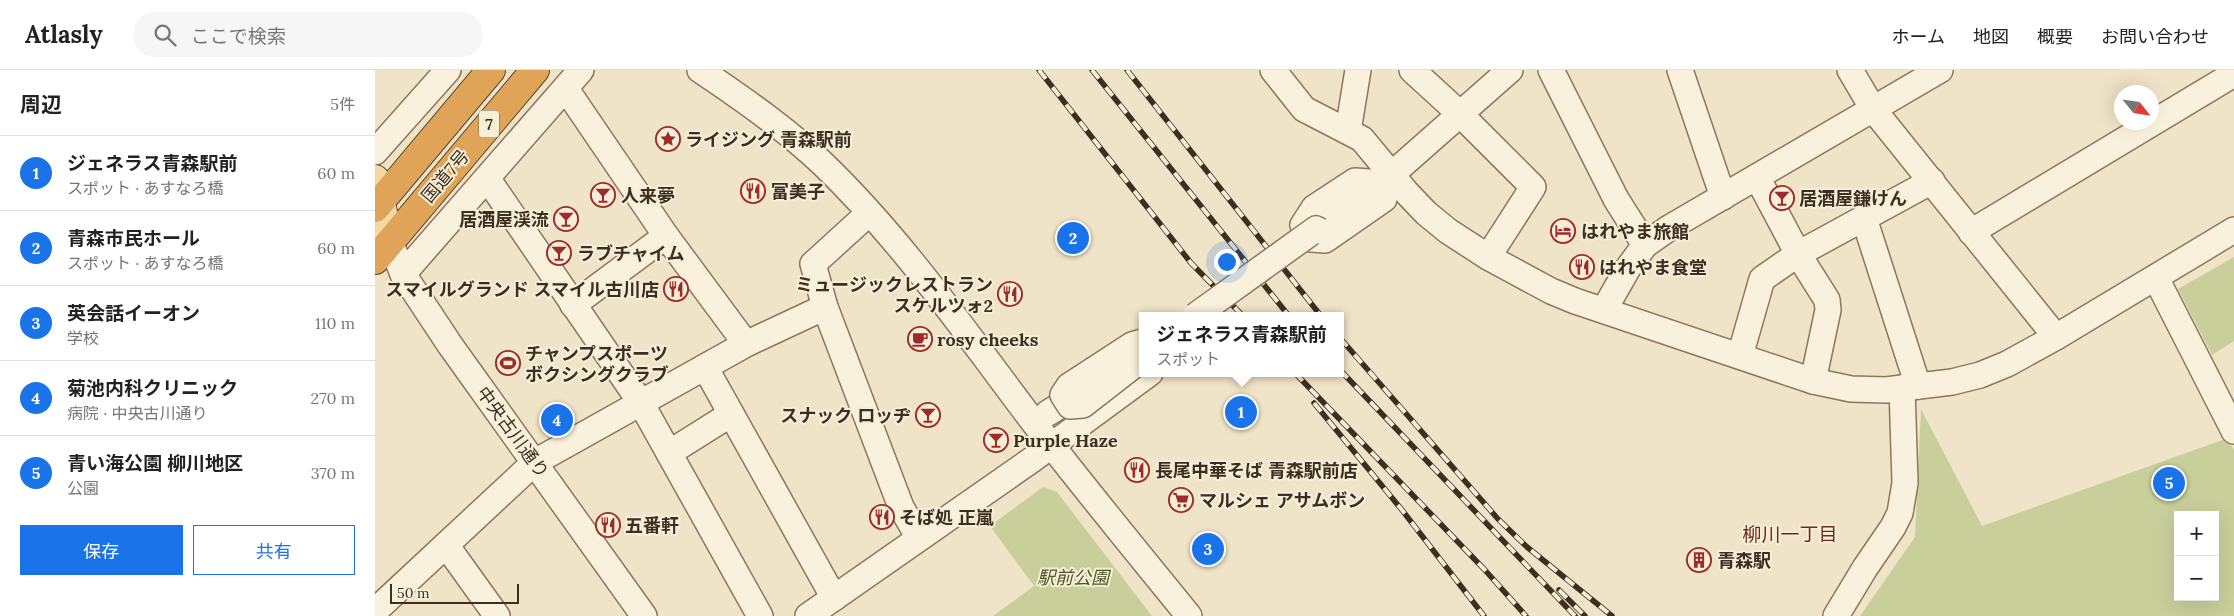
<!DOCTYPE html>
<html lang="ja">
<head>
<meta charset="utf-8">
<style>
	body { margin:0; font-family:Lora,"Noto Sans JP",serif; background:#f6f6f6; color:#222 }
	.controls { position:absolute; right:15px; bottom:15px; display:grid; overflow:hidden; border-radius:0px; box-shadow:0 5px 20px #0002 }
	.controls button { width:45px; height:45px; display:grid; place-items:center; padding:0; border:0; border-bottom:1px solid #e0e0e0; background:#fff; color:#222; font:25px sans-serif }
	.compass { position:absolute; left:1739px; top:15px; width:45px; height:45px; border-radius:50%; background:#fff; box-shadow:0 5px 20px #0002; rotate:120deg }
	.scale { position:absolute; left:15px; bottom:12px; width:129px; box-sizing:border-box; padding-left:5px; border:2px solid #3d2e20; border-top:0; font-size:14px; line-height:18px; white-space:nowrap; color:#3d2e20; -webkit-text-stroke:4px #f7eed8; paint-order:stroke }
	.you { position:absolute; left:851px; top:191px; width:18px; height:18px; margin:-12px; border:4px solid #fff; border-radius:50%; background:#1a73e8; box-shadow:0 0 0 8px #1a73e833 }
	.badge { display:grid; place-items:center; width:32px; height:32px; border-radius:50%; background:#1a73e8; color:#fff; font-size:16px; font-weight:700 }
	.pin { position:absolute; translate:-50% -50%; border:2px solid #fff; box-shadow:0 1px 5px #0006 }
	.popup { position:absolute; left:764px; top:242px; width:205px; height:65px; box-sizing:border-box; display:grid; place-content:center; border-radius:0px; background:#fff; filter:drop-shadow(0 1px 4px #0005); font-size:16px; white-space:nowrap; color:#767676 }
	.popup b { font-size:19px; color:#222 }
	.popup::after { content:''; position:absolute; left:50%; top:100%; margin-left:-10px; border:10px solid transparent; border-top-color:#fff }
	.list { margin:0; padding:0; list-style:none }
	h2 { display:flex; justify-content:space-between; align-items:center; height:65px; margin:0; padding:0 20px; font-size:21px }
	h2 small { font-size:16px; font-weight:400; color:#767676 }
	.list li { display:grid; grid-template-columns:32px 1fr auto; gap:15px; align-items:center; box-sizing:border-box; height:75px; padding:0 20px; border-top:1px solid #e0e0e0 }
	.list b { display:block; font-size:19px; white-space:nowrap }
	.list p { margin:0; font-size:16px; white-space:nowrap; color:#767676 }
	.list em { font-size:16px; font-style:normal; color:#767676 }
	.actions { display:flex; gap:10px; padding:15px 20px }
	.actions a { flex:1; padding:11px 0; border:1px solid #1a73e8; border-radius:0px; text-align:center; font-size:18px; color:#1a73e8 }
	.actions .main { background:#1a73e8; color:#fff }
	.icon { flex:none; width:28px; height:28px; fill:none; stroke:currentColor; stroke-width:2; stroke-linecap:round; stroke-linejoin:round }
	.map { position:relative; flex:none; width:1859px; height:546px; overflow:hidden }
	header { display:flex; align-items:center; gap:30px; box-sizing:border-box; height:70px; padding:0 25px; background:#fff; border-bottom:1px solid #e0e0e0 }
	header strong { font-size:24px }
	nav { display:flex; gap:28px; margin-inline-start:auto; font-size:18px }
	.search { width:350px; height:45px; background:#f6f6f6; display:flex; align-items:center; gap:12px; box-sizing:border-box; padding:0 18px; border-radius:28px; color:#767676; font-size:19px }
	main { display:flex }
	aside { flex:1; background:#fff }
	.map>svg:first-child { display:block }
</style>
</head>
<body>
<header>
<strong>Atlasly</strong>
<div class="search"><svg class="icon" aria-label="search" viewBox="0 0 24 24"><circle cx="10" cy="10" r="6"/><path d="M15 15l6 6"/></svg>ここで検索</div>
<nav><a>ホーム</a><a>地図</a><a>概要</a><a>お問い合わせ</a></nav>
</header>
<main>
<aside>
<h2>周辺<small>5件</small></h2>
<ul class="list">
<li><span class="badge">1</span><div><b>ジェネラス青森駅前</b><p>スポット · あすなろ橋</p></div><em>60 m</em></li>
<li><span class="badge">2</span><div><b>青森市民ホール</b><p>スポット · あすなろ橋</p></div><em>60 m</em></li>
<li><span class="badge">3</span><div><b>英会話イーオン</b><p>学校</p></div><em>110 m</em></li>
<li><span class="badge">4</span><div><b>菊池内科クリニック</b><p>病院 · 中央古川通り</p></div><em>270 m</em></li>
<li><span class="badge">5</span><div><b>青い海公園 柳川地区</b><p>公園</p></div><em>370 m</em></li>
</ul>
<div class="actions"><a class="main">保存</a><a>共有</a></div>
</aside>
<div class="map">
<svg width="1859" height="546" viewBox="0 0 1859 546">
	<rect width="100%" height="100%" fill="#f0e4c8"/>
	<g fill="#c9cf9b" fill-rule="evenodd">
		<path d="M 1859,187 L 1859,271 L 1837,285 L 1803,219 Z"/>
		<path d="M 1546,339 L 1607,456 L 1853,368 L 1859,381 L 1859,546 L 1485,546 L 1540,467 ZM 1803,445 L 1840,445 L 1840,527 L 1803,527 Z"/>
		<path d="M 668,417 L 682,422 L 777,546 L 618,546 L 659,516 L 615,456 Z"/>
	</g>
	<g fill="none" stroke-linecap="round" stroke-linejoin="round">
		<defs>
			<g id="minor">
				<path d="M 325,0 C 368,29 411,59 448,94 C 529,172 593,266 660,354 C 710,419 762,482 814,546"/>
				<path d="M 898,0 L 929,39 L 987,69 L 1031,122 L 1051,143 L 1073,161 L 1113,187 L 1176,221 L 1200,231 L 1438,311 L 1476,319 L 1511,320 L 1577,312 L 1605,305 L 1632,294 L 1681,267 L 1859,160"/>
				<path d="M 1037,0 L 1084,43 L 1158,117 L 1113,187"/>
				<path d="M 1176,0 L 1241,129 L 1270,175"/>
				<path d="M 1305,0 L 1348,127"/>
				<path d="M 1475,0 L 1498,39 L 1681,267"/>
				<path d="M 191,19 L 291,166 L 371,274"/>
				<path d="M 973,61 L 983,0"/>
				<path d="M 0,82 L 73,0"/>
				<path d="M 1016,105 L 1135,0"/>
				<path d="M 1382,107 L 1423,184 L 1452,230 L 1453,240 L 1438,311"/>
				<path d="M 112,108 L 266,333 L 385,546"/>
				<path d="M 494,143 L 438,194 L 450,237 L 526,437 L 544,468"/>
				<path d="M 1489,148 L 1543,316"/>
				<path d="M 945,161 L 991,131 L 994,124 L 990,117 L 981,116 L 941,142 L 932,155 L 938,164 L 949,164 L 996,130 L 1000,123 L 994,112 L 980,111 L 939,138 L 928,155 L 936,169 L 950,170 L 1009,129"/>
				<path d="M 1596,162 L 1859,4"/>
				<path d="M 15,172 L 28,204 L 75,275 L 269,546"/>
				<path d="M 28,204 L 206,0"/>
				<path d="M 1781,208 L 1859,361"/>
				<path d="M 198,235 L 291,166"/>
				<path d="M 1229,240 L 1253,198 L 1270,175 L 1294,158 L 1565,0"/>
				<path d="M 1365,286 L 1387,209 L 1423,184 L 1557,111"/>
				<path d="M 330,297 L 459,528"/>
				<path d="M 673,343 L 699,327"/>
				<path d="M 294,383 L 356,344"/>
				<path d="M 71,475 L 122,546"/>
				<path d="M 0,541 L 160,392 L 371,274 L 450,237"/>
				<path d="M 433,546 L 658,389 L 775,303"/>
				<path d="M 1461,546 L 1490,498 L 1518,457 L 1525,443 L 1530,413 L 1527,318"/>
			</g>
			<path id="major" d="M 0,109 L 15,172"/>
			<g id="highway">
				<path d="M 0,138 L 116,0"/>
				<path d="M 0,190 L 160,0"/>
			</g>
		</defs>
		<use href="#minor" stroke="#8d765c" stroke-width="28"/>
		<use href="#major" stroke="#5b4430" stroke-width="30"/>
		<use href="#highway" stroke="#5b4430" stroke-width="30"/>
		<use href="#minor" stroke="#faf1dc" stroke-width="25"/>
		<use href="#major" stroke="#f3d9a0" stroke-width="28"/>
		<use href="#highway" stroke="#e0a458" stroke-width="28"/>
		<defs>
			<g id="rail">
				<path d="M 664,0 L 816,193 L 868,246"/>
				<path d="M 717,0 L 914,246"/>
				<path d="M 752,0 L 946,246"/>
				<path d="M 965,268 L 1123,449 L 1152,477 L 1237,546"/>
				<path d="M 965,300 L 1200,546"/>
				<path d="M 920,303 L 1109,499 L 1151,546"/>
				<path d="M 939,333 L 1027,440 L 1109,546"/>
				<path d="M 1184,520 L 1210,546"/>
			</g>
		</defs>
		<use href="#rail" stroke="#3d2e20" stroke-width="5.5"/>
		<use href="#rail" stroke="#f7eed8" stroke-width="4" stroke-dasharray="11" stroke-linecap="butt"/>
		<defs>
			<g id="minor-bridge">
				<path d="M 820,246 L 941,159 L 945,161"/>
				<path d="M 767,272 L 757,275 L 694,316 L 688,325 L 695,336 L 708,335 L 767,289"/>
			</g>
		</defs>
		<use href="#minor-bridge" stroke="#8d765c" stroke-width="28" stroke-linecap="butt"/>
		<use href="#minor-bridge" stroke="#faf1dc" stroke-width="25"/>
	</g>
	<defs>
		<symbol id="sight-ring" viewBox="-11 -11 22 22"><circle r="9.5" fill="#f7eed8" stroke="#9e2a2b" stroke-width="1.5"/><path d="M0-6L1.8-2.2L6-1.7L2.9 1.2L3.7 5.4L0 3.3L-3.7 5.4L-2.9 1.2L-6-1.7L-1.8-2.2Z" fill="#9e2a2b"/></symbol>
		<symbol id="restaurant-ring" viewBox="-11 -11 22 22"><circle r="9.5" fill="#f7eed8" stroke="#9e2a2b" stroke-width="1.5"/><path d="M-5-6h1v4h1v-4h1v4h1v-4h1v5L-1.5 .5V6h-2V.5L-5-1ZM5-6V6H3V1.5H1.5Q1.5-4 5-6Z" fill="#9e2a2b"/></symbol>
		<symbol id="bar-ring" viewBox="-11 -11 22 22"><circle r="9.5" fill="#f7eed8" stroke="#9e2a2b" stroke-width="1.5"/><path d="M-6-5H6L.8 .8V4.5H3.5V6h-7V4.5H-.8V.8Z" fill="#9e2a2b"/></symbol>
		<symbol id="hotel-ring" viewBox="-11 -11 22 22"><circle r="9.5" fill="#f7eed8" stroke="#9e2a2b" stroke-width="1.5"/><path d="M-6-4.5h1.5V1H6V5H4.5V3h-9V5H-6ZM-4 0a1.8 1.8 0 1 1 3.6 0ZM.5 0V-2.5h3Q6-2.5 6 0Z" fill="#9e2a2b"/></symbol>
		<symbol id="cafe-ring" viewBox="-11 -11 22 22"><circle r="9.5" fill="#f7eed8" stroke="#9e2a2b" stroke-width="1.5"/><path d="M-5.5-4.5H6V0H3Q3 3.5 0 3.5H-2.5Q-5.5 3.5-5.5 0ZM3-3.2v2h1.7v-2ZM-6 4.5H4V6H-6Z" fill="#9e2a2b"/></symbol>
		<symbol id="stadium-ring" viewBox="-11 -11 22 22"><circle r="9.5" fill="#f7eed8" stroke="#9e2a2b" stroke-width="1.5"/><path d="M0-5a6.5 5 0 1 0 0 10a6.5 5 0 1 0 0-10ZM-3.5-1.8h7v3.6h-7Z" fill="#9e2a2b"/></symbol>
		<symbol id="supermarket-ring" viewBox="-11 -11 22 22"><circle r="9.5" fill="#f7eed8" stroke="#9e2a2b" stroke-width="1.5"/><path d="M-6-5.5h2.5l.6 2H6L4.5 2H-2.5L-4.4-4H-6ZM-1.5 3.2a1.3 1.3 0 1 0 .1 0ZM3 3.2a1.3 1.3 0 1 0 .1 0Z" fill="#9e2a2b"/></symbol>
		<symbol id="building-ring" viewBox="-11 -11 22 22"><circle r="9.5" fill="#f7eed8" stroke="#9e2a2b" stroke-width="1.5"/><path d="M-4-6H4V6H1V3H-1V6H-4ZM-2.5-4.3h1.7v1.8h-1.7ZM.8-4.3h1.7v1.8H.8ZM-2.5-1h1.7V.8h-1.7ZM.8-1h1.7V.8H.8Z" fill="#9e2a2b"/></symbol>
	</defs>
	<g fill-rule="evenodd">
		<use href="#sight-ring" x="279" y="55" width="28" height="28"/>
		<use href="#restaurant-ring" x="364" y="107" width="28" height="28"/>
		<use href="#bar-ring" x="214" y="111" width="28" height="28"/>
		<use href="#bar-ring" x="1393" y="114" width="28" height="28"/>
		<use href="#bar-ring" x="177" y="135" width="28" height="28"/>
		<use href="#hotel-ring" x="1174" y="147" width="28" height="28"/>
		<use href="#bar-ring" x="170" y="169" width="28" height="28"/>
		<use href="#restaurant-ring" x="1193" y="183" width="28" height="28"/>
		<use href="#restaurant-ring" x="287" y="205" width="28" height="28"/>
		<use href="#restaurant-ring" x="621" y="210" width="28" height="28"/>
		<use href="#cafe-ring" x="531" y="255" width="28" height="28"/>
		<use href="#stadium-ring" x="119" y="279" width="28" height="28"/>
		<use href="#bar-ring" x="539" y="331" width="28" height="28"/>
		<use href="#bar-ring" x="607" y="356" width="28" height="28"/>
		<use href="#restaurant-ring" x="748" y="386" width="28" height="28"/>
		<use href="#supermarket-ring" x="792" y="416" width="28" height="28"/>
		<use href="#restaurant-ring" x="493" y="433" width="28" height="28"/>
		<use href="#restaurant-ring" x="219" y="441" width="28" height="28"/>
		<use href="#building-ring" x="1310" y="476" width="28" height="28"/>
	</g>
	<g text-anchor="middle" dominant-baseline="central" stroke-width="4" stroke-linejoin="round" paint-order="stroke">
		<rect fill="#f7eed8" stroke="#756857" stroke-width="1" x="104" y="40.5" width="20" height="27" rx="4"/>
		<g font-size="16" font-weight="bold" fill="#3d2e20">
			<text x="114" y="54">7</text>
		</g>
		<g font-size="18" font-weight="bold" fill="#3d2e20" stroke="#f7eed8" text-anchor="start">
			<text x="310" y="69">ライジング 青森駅前</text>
			<text x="396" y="121">富美子</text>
			<text x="246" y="125">人来夢</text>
			<text x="1424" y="128">居酒屋鎌けん</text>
			<text x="174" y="149" text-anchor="end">居酒屋渓流</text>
			<text x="1206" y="161">はれやま旅館</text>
			<text x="202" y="183">ラブチャイム</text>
			<text x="1224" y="197">はれやま食堂</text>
			<text x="618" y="214" text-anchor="end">ミュージックレストラン<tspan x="618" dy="21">スケルツォ2</tspan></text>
			<text x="284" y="219" text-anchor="end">スマイルグランド スマイル古川店</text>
			<text x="562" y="269">rosy cheeks</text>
			<text x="150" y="283">チャンプスポーツ<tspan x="150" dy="21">ボクシングクラブ</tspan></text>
			<text x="536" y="345" text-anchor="end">スナック ロッヂ</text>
			<text x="638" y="370">Purple Haze</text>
			<text x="780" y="400">長尾中華そば 青森駅前店</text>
			<text x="824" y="430">マルシェ アサムボン</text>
			<text x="524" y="447">そば処 正嵐</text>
			<text x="250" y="455">五番軒</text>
			<text x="1342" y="490">青森駅</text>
		</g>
		<g font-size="18" fill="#3d2e20" stroke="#f7eed8">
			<text transform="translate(70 106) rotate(-50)">国道7号</text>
			<text transform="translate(138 362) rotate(54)">中央古川通り</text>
		</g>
		<g font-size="18" font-style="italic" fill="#4d5a26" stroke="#f7eed8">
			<text x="698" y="507">駅前公園</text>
		</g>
		<g font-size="19" fill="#6b2e1e" stroke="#f7eed8">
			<text x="1415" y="464">柳川一丁目</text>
		</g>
	</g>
</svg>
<div class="controls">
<button>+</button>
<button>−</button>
</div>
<svg class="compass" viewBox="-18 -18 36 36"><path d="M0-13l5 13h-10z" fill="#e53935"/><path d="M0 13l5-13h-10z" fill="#767676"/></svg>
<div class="scale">50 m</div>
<div class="you"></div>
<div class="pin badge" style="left:866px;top:342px">1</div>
<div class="popup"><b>ジェネラス青森駅前</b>スポット</div>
<div class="pin badge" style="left:698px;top:168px">2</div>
<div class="pin badge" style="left:833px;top:479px">3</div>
<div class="pin badge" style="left:182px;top:350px">4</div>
<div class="pin badge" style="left:1794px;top:413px">5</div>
</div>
</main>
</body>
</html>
